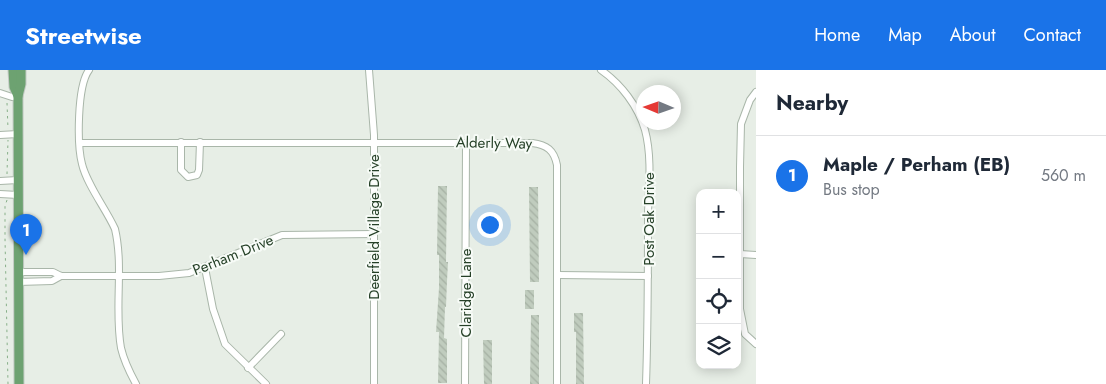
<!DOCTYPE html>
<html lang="en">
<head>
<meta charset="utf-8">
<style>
	body { margin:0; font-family:Jost,sans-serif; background:#f2f2f3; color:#1f2937 }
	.controls { position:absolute; right:15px; bottom:15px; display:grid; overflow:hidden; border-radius:10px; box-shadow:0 2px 12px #0003 }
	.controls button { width:45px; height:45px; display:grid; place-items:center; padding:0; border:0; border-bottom:1px solid #e0e1e3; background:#fff; color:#1f2937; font:25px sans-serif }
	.compass { position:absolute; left:636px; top:15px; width:45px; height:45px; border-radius:50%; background:#fff; box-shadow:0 2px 12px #0003; rotate:272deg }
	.you { position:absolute; left:489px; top:154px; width:18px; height:18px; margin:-12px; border:4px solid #fff; border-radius:50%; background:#1a73e8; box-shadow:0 0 0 8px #1a73e833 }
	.badge { display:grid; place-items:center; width:32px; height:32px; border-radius:50%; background:#1a73e8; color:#fff; font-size:16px; font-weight:700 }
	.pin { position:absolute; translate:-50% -41px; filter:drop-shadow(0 1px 2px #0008) }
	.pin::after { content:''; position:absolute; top:26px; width:18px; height:15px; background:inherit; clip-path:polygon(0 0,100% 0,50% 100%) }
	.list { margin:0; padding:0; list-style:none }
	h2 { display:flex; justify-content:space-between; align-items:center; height:65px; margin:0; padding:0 20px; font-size:21px }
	h2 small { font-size:16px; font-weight:400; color:#747a83 }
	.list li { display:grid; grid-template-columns:32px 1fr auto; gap:15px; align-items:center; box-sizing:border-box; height:80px; padding:0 20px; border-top:1px solid #e0e1e3 }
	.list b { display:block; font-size:19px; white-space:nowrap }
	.list p { margin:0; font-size:16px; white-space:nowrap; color:#747a83 }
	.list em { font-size:16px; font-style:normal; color:#747a83 }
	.icon { flex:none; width:28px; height:28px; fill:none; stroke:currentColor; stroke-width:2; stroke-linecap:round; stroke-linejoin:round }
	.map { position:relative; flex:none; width:756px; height:314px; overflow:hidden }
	header { display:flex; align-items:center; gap:30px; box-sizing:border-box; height:70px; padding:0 25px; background:#1a73e8; color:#fff }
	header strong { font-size:24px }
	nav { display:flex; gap:28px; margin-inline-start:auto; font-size:18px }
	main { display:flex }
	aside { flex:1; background:#fff }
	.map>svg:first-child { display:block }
</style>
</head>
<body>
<header>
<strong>Streetwise</strong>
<nav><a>Home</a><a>Map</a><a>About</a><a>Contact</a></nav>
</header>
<main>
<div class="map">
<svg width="756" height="314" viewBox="0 0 756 314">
	<defs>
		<pattern id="building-back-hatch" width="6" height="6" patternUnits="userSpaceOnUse" patternTransform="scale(1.25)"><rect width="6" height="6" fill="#c0ccbe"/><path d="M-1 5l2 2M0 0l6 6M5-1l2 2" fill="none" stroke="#a5b0a3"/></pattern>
	</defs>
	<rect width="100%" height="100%" fill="#e7eee6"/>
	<g fill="url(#building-back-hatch)">
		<path d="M 438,116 L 447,116 L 446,192 L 448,192 L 447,211 L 446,237 L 445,237 L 444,268 L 447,269 L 447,313 L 438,313 L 439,262 L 436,262 L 439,218 L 439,185 L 437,185 Z"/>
		<path d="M 529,117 L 538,117 L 539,212 L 530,212 Z"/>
		<rect x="525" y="220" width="9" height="19"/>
		<path d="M 574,243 L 583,243 L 584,314 L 576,314 L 576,262 L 574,262 Z"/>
		<path d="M 531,245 L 539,245 L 539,314 L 530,314 Z"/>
		<path d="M 483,270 L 492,270 L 492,314 L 484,314 Z"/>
	</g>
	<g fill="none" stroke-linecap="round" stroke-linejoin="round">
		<defs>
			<g id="minor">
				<path d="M 89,0 C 77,16 77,75 82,94 C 87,115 106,139 115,159 C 124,198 114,239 121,278 C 124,291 130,303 136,314"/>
				<path d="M 369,0 L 374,65 L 374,314"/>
				<path d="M 601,0 C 621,14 638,36 645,60 C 652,86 649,116 648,143 C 648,200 648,257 646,314"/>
				<path d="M 756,22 L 750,30 L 741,54 L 740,97 L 740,239 L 745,264 L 756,274"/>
				<path d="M 0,23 L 12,27 L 18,26"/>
				<path d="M 0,65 L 18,64"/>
				<path d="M 181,72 L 181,100 L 188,107 L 197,105 L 199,100 L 200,72"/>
				<path d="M 80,73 L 532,73 C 547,75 554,80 557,95 L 557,314"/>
				<path d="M 0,111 L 18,110"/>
				<path d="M 0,124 L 18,125"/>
				<path d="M 740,184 L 756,185"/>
				<path d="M 205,198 L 213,239 L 225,274 L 266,314"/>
				<path d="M 18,202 L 53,202 L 61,206 L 159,206 L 189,203 L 282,165 L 374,164"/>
				<path d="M 558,205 L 648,206"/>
				<path d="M 18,212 L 52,211 L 61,206"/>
				<path d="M 248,298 L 281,264"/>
				<path d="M 465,314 L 466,73"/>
			</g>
			<g id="major">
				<path d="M 13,0 L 14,17 L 18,26"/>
				<path d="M 19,314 L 18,26 L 21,14 L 21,0"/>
			</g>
		</defs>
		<use href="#minor" stroke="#a9b6a9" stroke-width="8"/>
		<use href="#major" stroke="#c2cac3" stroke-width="11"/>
		<g stroke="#88b089" stroke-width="1" stroke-dasharray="2.5 4" stroke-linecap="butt">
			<path d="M 7,33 L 8,59"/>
			<path d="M 7,104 L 8,70"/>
			<path d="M 7,130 L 5,136 L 5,168 L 8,314"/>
		</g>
		<use href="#minor" stroke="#fff" stroke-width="6"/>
		<use href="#major" stroke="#6da271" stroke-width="9"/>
	</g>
	<g text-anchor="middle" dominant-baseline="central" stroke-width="4" stroke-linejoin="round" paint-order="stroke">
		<g font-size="15" fill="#254027" stroke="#f7fbf7">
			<text transform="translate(494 73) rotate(1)">Alderly Way</text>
			<text transform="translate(649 149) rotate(-90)">Post Oak Drive</text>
			<text transform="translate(374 157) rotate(-90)">Deerfield Village Drive</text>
			<text transform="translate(233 185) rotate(-22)">Perham Drive</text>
			<text transform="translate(466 223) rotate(-90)">Claridge Lane</text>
		</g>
	</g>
</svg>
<div class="controls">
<button>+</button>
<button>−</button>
<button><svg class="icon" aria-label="locate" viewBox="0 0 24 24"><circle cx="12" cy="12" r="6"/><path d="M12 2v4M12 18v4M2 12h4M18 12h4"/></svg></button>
<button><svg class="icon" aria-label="layers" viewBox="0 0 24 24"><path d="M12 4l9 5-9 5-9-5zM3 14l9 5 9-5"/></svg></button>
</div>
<svg class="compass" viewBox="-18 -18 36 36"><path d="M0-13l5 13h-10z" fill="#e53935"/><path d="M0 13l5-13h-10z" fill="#747a83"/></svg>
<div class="you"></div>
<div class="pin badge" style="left:26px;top:185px">1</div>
</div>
<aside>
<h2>Nearby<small></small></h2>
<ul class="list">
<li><span class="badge">1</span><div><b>Maple / Perham (EB)</b><p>Bus stop</p></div><em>560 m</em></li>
</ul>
</aside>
</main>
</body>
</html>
